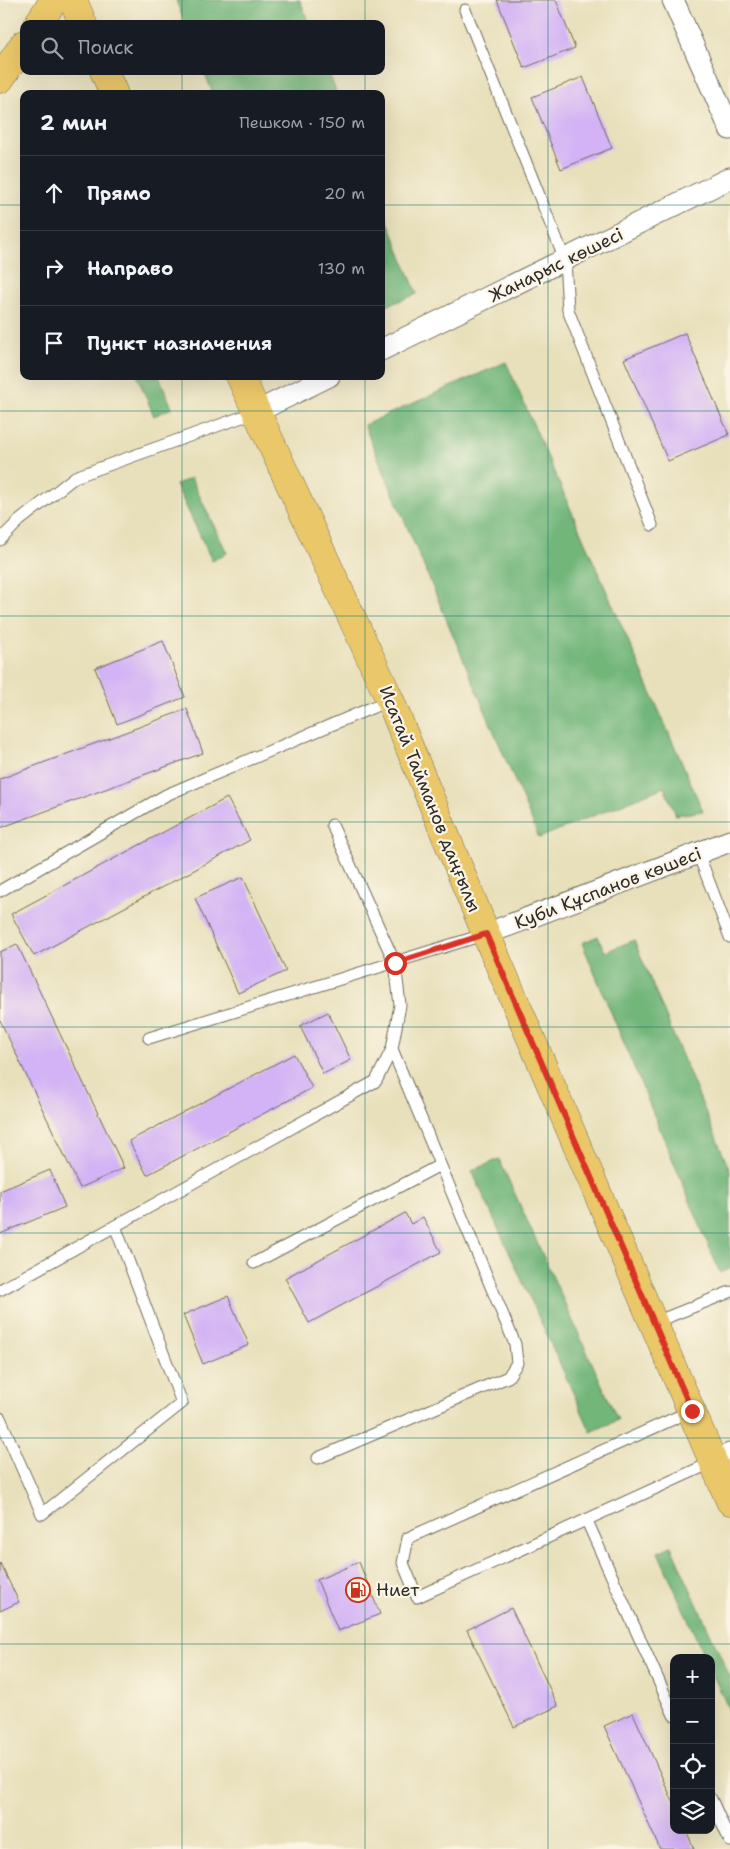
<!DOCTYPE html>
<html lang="ru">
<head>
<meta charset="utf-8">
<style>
	body { margin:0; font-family:"Shantell Sans",sans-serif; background:#20242c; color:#f1f3f6 }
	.controls { position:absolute; right:15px; bottom:15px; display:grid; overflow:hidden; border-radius:10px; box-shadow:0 5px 20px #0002 }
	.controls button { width:45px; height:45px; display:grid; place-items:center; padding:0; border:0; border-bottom:1px solid #363941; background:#171b24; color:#f1f3f6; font:25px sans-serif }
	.stop { position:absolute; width:15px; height:15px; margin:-11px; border:4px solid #d93025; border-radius:50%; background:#fff }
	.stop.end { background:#d93025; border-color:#fff; box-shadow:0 1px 5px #0008 }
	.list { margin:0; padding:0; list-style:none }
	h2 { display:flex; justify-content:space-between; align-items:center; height:65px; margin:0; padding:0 20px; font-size:21px }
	h2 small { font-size:16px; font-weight:400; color:#9ea1a6 }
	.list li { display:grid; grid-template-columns:32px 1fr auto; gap:15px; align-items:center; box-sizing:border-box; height:75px; padding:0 20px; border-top:1px solid #363941 }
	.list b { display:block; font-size:19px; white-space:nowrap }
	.list em { font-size:16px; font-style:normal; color:#9ea1a6 }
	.icon { flex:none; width:28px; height:28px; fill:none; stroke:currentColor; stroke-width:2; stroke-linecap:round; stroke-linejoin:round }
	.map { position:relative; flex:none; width:730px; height:1849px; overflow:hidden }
	.search { position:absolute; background:#171b24; box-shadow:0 5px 20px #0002; left:20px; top:20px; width:365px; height:55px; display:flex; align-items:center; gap:12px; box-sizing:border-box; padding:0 18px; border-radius:10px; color:#9ea1a6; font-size:19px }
	.panel { position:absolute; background:#171b24; box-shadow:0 5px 20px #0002; left:20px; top:90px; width:365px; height:290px; border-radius:10px }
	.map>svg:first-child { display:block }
</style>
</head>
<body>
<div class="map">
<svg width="730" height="1849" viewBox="0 0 730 1849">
	<rect width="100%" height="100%" fill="#fcf5e5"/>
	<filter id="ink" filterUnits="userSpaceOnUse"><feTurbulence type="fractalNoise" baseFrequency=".02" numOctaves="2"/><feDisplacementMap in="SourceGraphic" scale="10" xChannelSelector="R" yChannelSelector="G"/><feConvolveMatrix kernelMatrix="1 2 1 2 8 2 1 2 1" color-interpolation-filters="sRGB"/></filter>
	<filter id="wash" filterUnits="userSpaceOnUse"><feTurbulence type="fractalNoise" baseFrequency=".0096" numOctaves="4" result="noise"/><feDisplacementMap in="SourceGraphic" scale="20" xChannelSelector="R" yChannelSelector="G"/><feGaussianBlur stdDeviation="1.12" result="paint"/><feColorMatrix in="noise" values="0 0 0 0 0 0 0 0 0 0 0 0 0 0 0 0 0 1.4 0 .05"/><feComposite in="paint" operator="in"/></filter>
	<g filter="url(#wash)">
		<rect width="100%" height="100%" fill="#e8e0bb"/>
		<g fill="#72b67a" stroke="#4e7052">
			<path d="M 176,0 L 300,0 L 309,24 L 185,24 Z"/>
			<path d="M 204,71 L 328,71 L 337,94 L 213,94 Z"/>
			<path d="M 381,204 L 417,294 L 381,308 Z"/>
			<path d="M 506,362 L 703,811 L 676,815 L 664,787 L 539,838 L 364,425 Z"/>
			<path d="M 137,376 L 159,376 L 172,408 L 154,416 Z"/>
			<path d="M 191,478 L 227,553 L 212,561 L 176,485 Z"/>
			<path d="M 598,936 L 605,952 L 634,940 L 730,1171 L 730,1269 L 720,1273 L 582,943 Z"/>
			<path d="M 499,1159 L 618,1420 L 591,1432 L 472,1171 Z"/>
			<path d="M 671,1546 L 730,1677 L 730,1712 L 711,1671 L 711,1658 L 705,1658 L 658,1552 Z"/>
		</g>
		<g id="blocks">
			<g fill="#d3b2f5">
				<path d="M 497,0 L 556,0 L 575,48 L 524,68 Z"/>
				<path d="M 583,77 L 612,148 L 561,169 L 532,97 Z"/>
				<path d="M 685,333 L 729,435 L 668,461 L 624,359 Z"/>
				<path d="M 163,641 L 185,697 L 117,724 L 95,668 Z"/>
				<path d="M 187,709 L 203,753 L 0,828 L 0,779 Z"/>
				<path d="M 227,798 L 250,840 L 34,956 L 11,914 Z"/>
				<path d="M 243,877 L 286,971 L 238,993 L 195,898 Z"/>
				<path d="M 17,944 L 124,1168 L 80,1188 L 0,1020 L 0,952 Z"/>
				<path d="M 328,1012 L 351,1060 L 323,1074 L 300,1026 Z"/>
				<path d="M 294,1054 L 312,1088 L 147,1175 L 129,1141 Z"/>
				<path d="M 50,1170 L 65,1207 L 0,1234 L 0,1191 Z"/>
				<path d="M 405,1213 L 411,1224 L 423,1217 L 441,1252 L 309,1323 L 285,1278 Z"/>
				<path d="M 228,1296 L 249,1345 L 203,1364 L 183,1315 Z"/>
				<path d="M 359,1562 L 380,1614 L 338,1631 L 317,1580 Z"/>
				<path d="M 0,1563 L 19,1602 L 0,1611 Z"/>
				<path d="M 511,1608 L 558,1706 L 514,1727 L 467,1630 Z"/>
				<path d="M 633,1713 L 674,1804 L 674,1830 L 686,1830 L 694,1849 L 660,1849 L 604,1726 Z"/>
			</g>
		</g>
	</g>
	<g filter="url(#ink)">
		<use href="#blocks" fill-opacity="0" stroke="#6d6a5d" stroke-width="1"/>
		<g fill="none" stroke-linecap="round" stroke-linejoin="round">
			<defs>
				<g id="service">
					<path d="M 465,10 L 565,260 L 568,310 L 652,525"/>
					<path d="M 0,540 L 19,521 L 75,477 L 256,412"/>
					<path d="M 698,853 L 730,937"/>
					<path d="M 0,891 L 166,795 L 390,700"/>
					<path d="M 149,1038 L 486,934"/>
					<path d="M 254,1263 L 440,1165"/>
					<path d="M 0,1290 L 376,1081 L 392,1049"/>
					<path d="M 653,1323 L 730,1292"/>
					<path d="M 691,1411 L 408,1538 L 403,1563 L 417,1597 L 713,1462"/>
					<path d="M 0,1418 L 42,1514 L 182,1403 L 115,1226"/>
					<path d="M 318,1458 L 508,1377 L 517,1363 L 515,1344 L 392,1049 L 400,1005 L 395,963 L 332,825"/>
					<path d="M 587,1521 L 674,1715"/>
					<path d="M 711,1799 L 730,1841"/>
				</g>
				<g id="minor">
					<path d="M 673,0 L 730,129"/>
					<path d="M 381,350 L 730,178"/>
					<path d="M 256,412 L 329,376"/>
					<path d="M 486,934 L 730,841"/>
					<path d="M 713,1462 L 730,1454"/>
				</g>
				<g id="primary">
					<path d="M 73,0 L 83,24"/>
					<path d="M 38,24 L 54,0"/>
					<path d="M 104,71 L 114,94"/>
					<path d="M 0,79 L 24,44"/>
					<path d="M 240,376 L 390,700 L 486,934 L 730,1501"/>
				</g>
			</defs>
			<use href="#service" stroke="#6d6a5d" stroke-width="13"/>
			<use href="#minor" stroke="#6d6a5d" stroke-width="23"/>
			<use href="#primary" stroke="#6d6a5d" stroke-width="29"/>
			<use href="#service" stroke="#fff" stroke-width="11"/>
			<use href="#minor" stroke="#fff" stroke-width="21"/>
			<use href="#primary" stroke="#eac769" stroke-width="28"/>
		</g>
	</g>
	<g fill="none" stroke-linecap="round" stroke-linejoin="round" filter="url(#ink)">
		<path stroke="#d93025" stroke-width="6" d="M 395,963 L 486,934 L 692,1411"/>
	</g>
	<path fill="none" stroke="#0f766e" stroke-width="1" stroke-opacity="0.55" d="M 182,0 L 182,24M 365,0 L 365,24M 548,0 L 548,1849M 182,71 L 182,94M 365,71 L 365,94M 0,205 L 24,205M 381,205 L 730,205M 182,376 L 182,1849M 365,376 L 365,1849M 0,411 L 730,411M 0,616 L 730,616M 0,822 L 730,822M 0,1027 L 730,1027M 0,1233 L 730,1233M 0,1438 L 730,1438M 0,1644 L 730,1644"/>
	<defs>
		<symbol id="fuel-ring" viewBox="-11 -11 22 22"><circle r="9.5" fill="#fcf5e5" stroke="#c8321e" stroke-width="1.5"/><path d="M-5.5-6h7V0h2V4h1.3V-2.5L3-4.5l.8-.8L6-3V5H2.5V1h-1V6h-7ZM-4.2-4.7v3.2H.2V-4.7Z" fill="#c8321e"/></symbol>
	</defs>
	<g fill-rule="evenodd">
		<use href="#fuel-ring" x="344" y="1576" width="28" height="28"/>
	</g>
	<g text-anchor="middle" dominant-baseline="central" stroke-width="4.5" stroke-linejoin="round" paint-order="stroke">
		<g font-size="18" fill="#2b2b2b" stroke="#fcf5e5">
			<text transform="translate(556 265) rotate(-26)">Жанарыс көшесі</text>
			<text transform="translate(430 799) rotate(68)">Исатай Тайманов даңғылы</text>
			<text transform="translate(608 888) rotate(-21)">Куби Құспанов көшесi</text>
		</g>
		<g font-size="18" fill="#2b2b2b" stroke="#fcf5e5" text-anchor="start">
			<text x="376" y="1590">Ниет</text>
		</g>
	</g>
</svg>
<div class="controls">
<button>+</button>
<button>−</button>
<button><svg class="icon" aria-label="locate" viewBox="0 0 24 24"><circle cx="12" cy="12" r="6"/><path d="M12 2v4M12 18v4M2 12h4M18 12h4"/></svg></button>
<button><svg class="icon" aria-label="layers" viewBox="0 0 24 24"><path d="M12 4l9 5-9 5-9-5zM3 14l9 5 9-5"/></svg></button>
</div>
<div class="stop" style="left:395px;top:963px"></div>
<div class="stop end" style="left:692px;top:1411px"></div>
<div class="search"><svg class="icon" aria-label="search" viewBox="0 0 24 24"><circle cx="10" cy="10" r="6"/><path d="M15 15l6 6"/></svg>Поиск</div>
<section class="panel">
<h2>2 мин<small>Пешком · 150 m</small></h2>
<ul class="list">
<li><svg class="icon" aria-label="ahead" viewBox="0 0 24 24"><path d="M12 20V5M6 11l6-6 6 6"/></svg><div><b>Прямо</b></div><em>20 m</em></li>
<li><svg class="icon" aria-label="right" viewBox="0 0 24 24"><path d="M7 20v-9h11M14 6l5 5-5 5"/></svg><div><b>Направо</b></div><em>130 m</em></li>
<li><svg class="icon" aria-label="arrive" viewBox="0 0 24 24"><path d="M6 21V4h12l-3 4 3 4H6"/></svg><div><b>Пункт назначения</b></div></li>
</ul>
</section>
</div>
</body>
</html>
